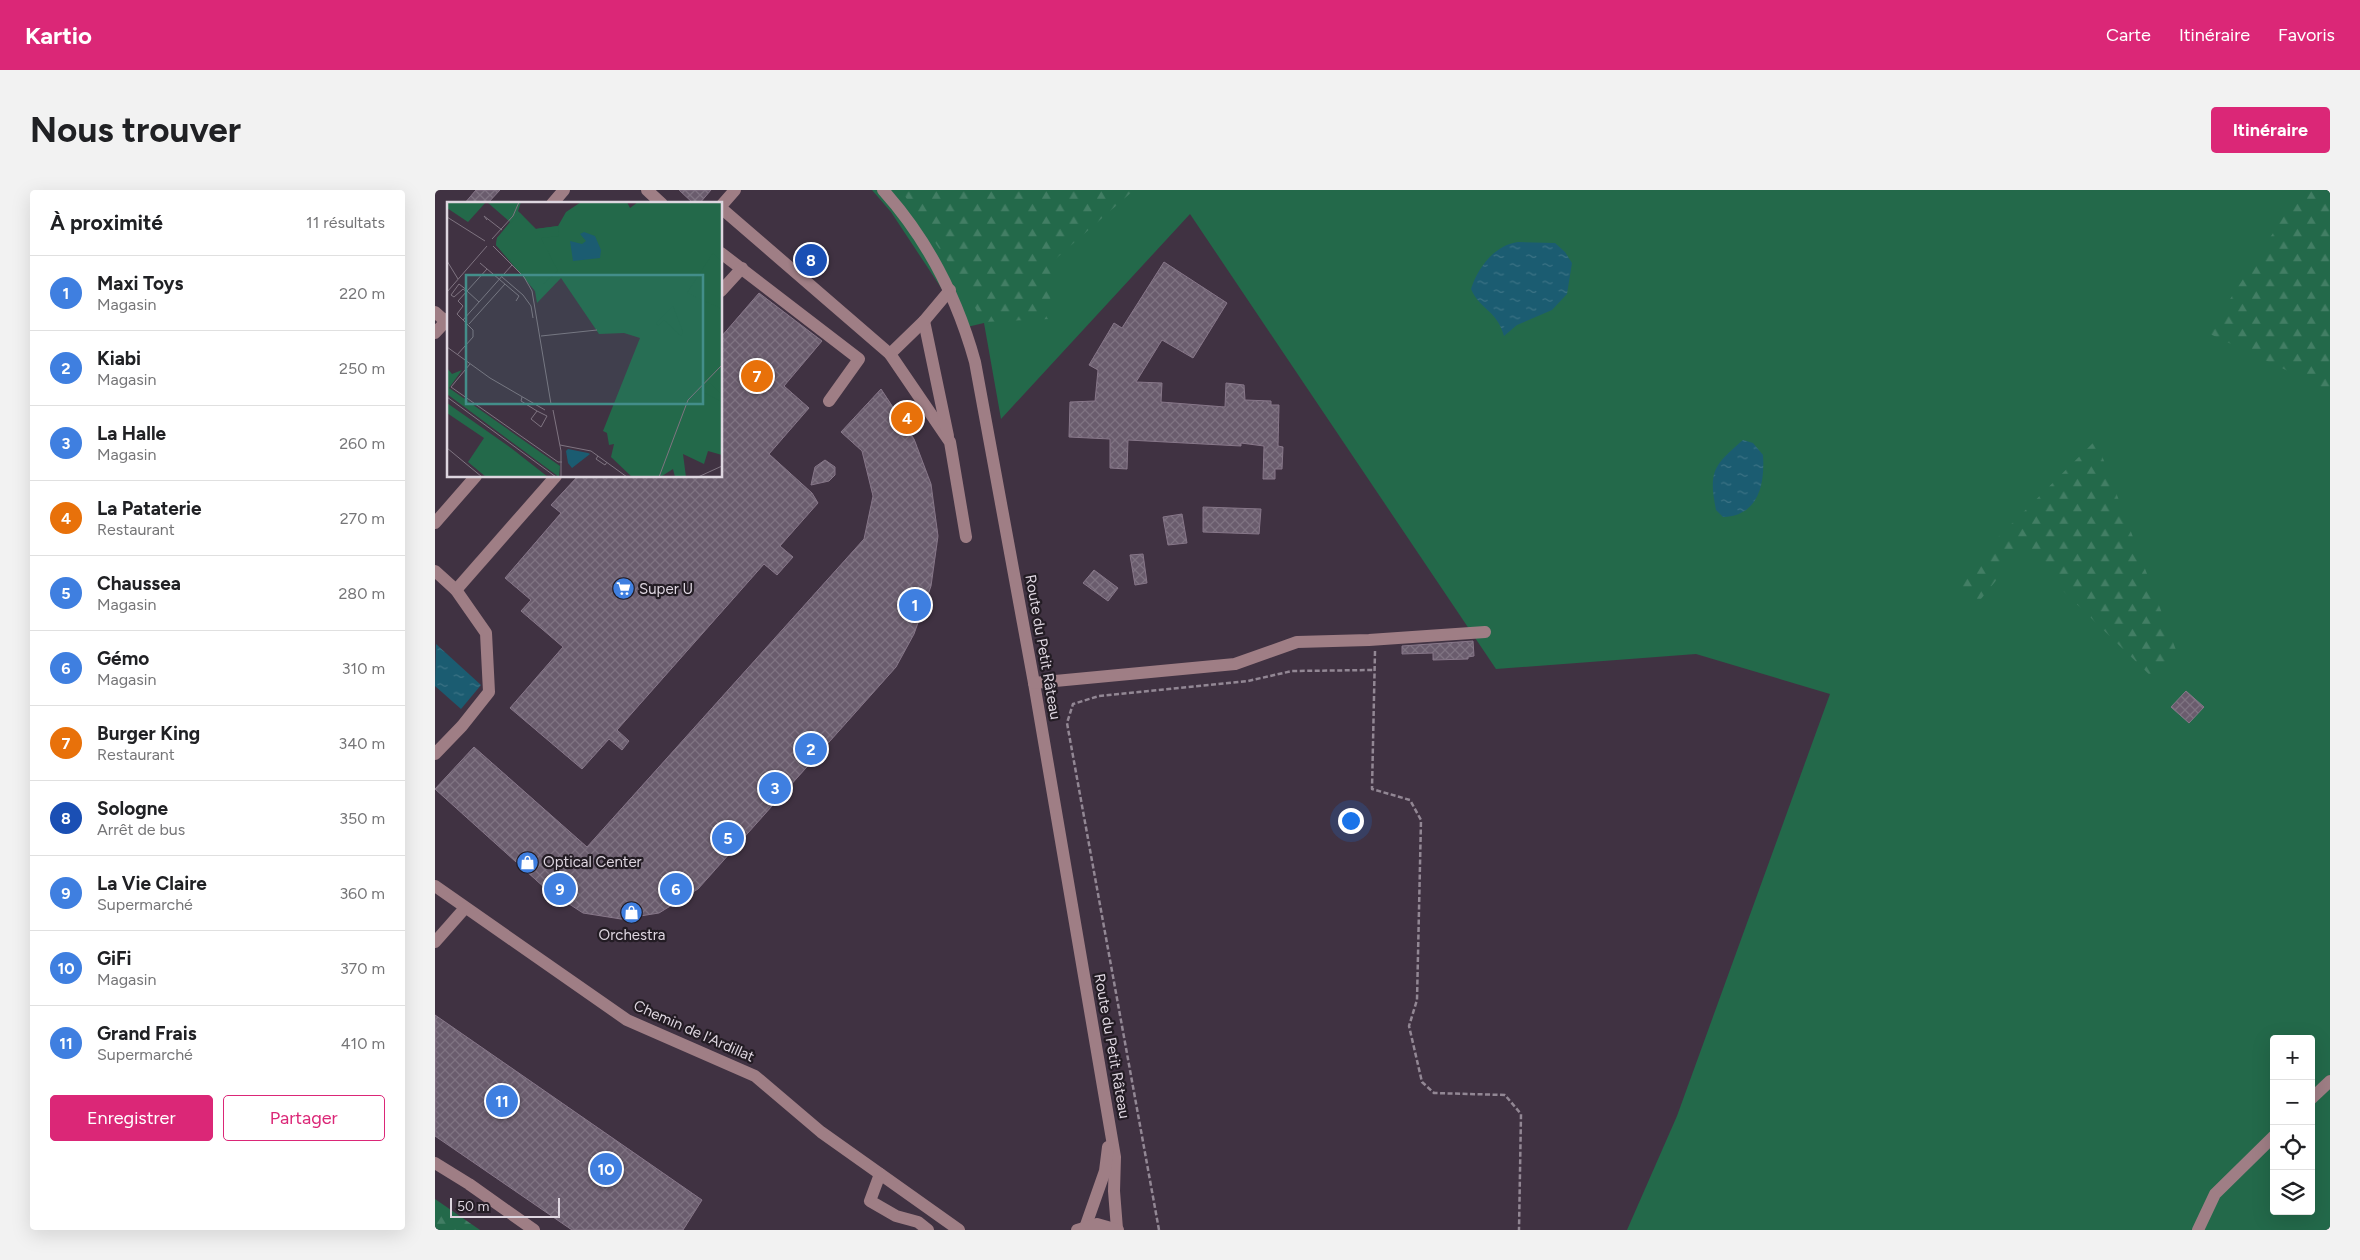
<!DOCTYPE html>
<html lang="fr">
<head>
<meta charset="utf-8">
<style>
	body { margin:0; font-family:Figtree,sans-serif; background:#f2f2f2; color:#202124 }
	.controls { position:absolute; right:15px; bottom:15px; display:grid; overflow:hidden; border-radius:5px; box-shadow:0 5px 20px #0002 }
	.controls button { width:45px; height:45px; display:grid; place-items:center; padding:0; border:0; border-bottom:1px solid #e0e0e0; background:#fff; color:#202124; font:25px sans-serif }
	.scale { position:absolute; left:15px; bottom:12px; width:110px; box-sizing:border-box; padding-left:5px; border:2px solid #ded6e0; border-top:0; font-size:14px; line-height:18px; white-space:nowrap; color:#ded6e0; -webkit-text-stroke:4px #231c24; paint-order:stroke }
	.you { position:absolute; left:915px; top:630px; width:18px; height:18px; margin:-12px; border:4px solid #fff; border-radius:50%; background:#1a73e8; box-shadow:0 0 0 8px #1a73e833 }
	.badge { display:grid; place-items:center; width:32px; height:32px; border-radius:50%; background:#db2777; color:#fff; font-size:16px; font-weight:700 }
	.pin { position:absolute; translate:-50% -50%; border:2px solid #fff; box-shadow:0 1px 5px #0006 }
	.list { margin:0; padding:0; list-style:none }
	h2 { display:flex; justify-content:space-between; align-items:center; height:65px; margin:0; padding:0 20px; font-size:21px }
	h2 small { font-size:16px; font-weight:400; color:#757577 }
	.list li { display:grid; grid-template-columns:32px 1fr auto; gap:15px; align-items:center; box-sizing:border-box; height:75px; padding:0 20px; border-top:1px solid #e0e0e0 }
	.list b { display:block; font-size:19px; white-space:nowrap }
	.list p { margin:0; font-size:16px; white-space:nowrap; color:#757577 }
	.list em { font-size:16px; font-style:normal; color:#757577 }
	.actions { display:flex; gap:10px; padding:15px 20px }
	.actions a { flex:1; padding:11px 0; border:1px solid #db2777; border-radius:5px; text-align:center; font-size:18px; color:#db2777 }
	.actions .main { background:#db2777; color:#fff }
	.icon { flex:none; width:28px; height:28px; fill:none; stroke:currentColor; stroke-width:2; stroke-linecap:round; stroke-linejoin:round }
	.map { position:relative; flex:none; width:1895px; height:1040px; overflow:hidden; border-radius:5px }
	header { display:flex; align-items:center; gap:30px; box-sizing:border-box; height:70px; padding:0 25px; background:#db2777; color:#fff }
	header strong { font-size:24px }
	nav { display:flex; gap:28px; margin-inline-start:auto; font-size:18px }
	.intro { display:flex; align-items:center; justify-content:space-between; box-sizing:border-box; height:120px; padding:0 30px }
	h1 { margin:0; font-size:35px }
	.button { padding:12px 22px; border-radius:5px; background:#db2777; color:#fff; font-size:18px; font-weight:700 }
	main { display:flex; gap:30px; padding:0 30px }
	aside { flex:1; background:#fff; border-radius:5px; box-shadow:0 5px 20px #0002 }
	.map>svg:first-child { display:block }
</style>
</head>
<body>
<header>
<strong>Kartio</strong>
<nav><a>Carte</a><a>Itinéraire</a><a>Favoris</a></nav>
</header>
<div class="intro"><h1>Nous trouver</h1><a class="button">Itinéraire</a></div>
<main>
<aside>
<h2>À proximité<small>11 résultats</small></h2>
<ul class="list">
<li><span class="badge" style="background:#3f7fe0">1</span><div><b>Maxi Toys</b><p>Magasin</p></div><em>220 m</em></li>
<li><span class="badge" style="background:#3f7fe0">2</span><div><b>Kiabi</b><p>Magasin</p></div><em>250 m</em></li>
<li><span class="badge" style="background:#3f7fe0">3</span><div><b>La Halle</b><p>Magasin</p></div><em>260 m</em></li>
<li><span class="badge" style="background:#e8710a">4</span><div><b>La Pataterie</b><p>Restaurant</p></div><em>270 m</em></li>
<li><span class="badge" style="background:#3f7fe0">5</span><div><b>Chaussea</b><p>Magasin</p></div><em>280 m</em></li>
<li><span class="badge" style="background:#3f7fe0">6</span><div><b>Gémo</b><p>Magasin</p></div><em>310 m</em></li>
<li><span class="badge" style="background:#e8710a">7</span><div><b>Burger King</b><p>Restaurant</p></div><em>340 m</em></li>
<li><span class="badge" style="background:#1a4fb4">8</span><div><b>Sologne</b><p>Arrêt de bus</p></div><em>350 m</em></li>
<li><span class="badge" style="background:#3f7fe0">9</span><div><b>La Vie Claire</b><p>Supermarché</p></div><em>360 m</em></li>
<li><span class="badge" style="background:#3f7fe0">10</span><div><b>GiFi</b><p>Magasin</p></div><em>370 m</em></li>
<li><span class="badge" style="background:#3f7fe0">11</span><div><b>Grand Frais</b><p>Supermarché</p></div><em>410 m</em></li>
</ul>
<div class="actions"><a class="main">Enregistrer</a><a>Partager</a></div>
</aside>
<div class="map">
<svg width="1895" height="1040" viewBox="0 0 1895 1040">
	<defs>
		<pattern id="forest-firs" width="22" height="20" patternUnits="userSpaceOnUse" patternTransform="scale(1.25)"><rect width="22" height="20" fill="#23694a"/><path d="M5 1l3.5 6h-7zM16 11l3.5 6h-7z" fill="#427e64"/></pattern>
		<pattern id="water-ripples" width="26" height="14" patternUnits="userSpaceOnUse" patternTransform="scale(1.25)"><rect width="26" height="14" fill="#1b5c71"/><path d="M2 4q2-2 4 0t4 0M15 11q2-2 4 0t4 0" fill="none" stroke="#3c7385"/></pattern>
		<pattern id="building-cross-hatch" width="8" height="8" patternUnits="userSpaceOnUse" patternTransform="scale(1.25)"><rect width="8" height="8" fill="#6a5c6d"/><path d="M0 0l8 8M0 8l8-8" fill="none" stroke="#7f7382"/></pattern>
	</defs>
	<rect width="100%" height="100%" fill="#403242"/>
	<path fill="#23694a" fill-rule="evenodd" d="M 437,0 L 1895,0 L 1895,1040 L 1192,1040 L 1242,926 L 1395,504 L 1261,464 L 1061,479 L 755,24 L 566,229 L 549,133 L 532,137 L 456,22 ZM 1839,849 L 1876,849 L 1876,1021 L 1839,1021 Z"/>
	<g fill="url(#forest-firs)">
		<path d="M 466,0 L 699,0 L 616,73 L 615,129 L 548,132 L 524,89 Z"/>
		<path d="M 1866,0 L 1895,0 L 1895,201 L 1773,143 Z"/>
		<path d="M 1661,250 L 1741,460 L 1721,491 L 1586,360 L 1541,415 L 1519,391 Z"/>
		<path d="M 0,1009 L 45,1040 L 0,1040 Z"/>
	</g>
	<g fill="url(#water-ripples)">
		<path d="M 1083,52 L 1120,53 L 1130,62 L 1137,73 L 1132,104 L 1117,120 L 1082,135 L 1069,146 C 1062,120 1045,120 1036,99 C 1043,77 1060,55 1083,52 Z"/>
		<path d="M 1308,250 L 1318,253 L 1328,265 C 1330,295 1323,326 1288,327 L 1281,320 C 1273,281 1279,275 1308,250 Z"/>
		<path d="M 1,454 L 46,495 L 26,519 L 0,496 Z"/>
	</g>
	<g fill="url(#building-cross-hatch)" stroke="#877789">
		<path d="M 41,0 L 65,0 L 52,14 L 29,14 Z"/>
		<path d="M 244,0 L 276,0 L 264,14 L 259,14 Z"/>
		<path d="M 729,72 L 792,113 L 758,168 L 727,150 L 701,192 L 727,193 L 726,212 L 790,217 L 791,193 L 809,195 L 810,210 L 836,211 L 836,215 L 844,215 L 843,256 L 848,257 L 847,279 L 840,279 L 840,289 L 828,289 L 829,256 L 806,253 L 806,256 L 693,250 L 692,279 L 675,278 L 675,249 L 634,247 L 635,212 L 660,211 L 663,180 L 654,175 L 679,133 L 687,138 Z"/>
		<path d="M 324,103 L 387,151 L 349,196 L 374,218 L 334,264 L 377,303 L 383,313 L 345,356 L 358,367 L 342,385 L 329,374 L 182,540 L 194,551 L 187,560 L 174,549 L 147,579 L 75,518 L 128,457 L 86,421 L 96,410 L 70,388 L 126,323 L 116,315 L 143,286 L 286,286 L 286,147 Z"/>
		<path d="M 446,199 L 479,249 L 496,294 L 503,346 L 496,396 L 479,444 L 461,477 L 263,699 L 224,723 L 186,729 L 148,723 L 111,699 L 0,599 L 39,557 L 152,657 L 429,349 L 438,306 L 427,261 L 406,242 Z"/>
		<path d="M 390,270 L 400,277 L 400,285 L 394,291 L 376,295 L 380,277 Z"/>
		<path d="M 768,317 L 826,319 L 824,344 L 768,342 Z"/>
		<path d="M 747,324 L 752,353 L 733,355 L 728,327 Z"/>
		<path d="M 708,364 L 712,393 L 700,395 L 695,365 Z"/>
		<path d="M 659,380 L 683,398 L 673,411 L 648,393 Z"/>
		<path d="M 1038,451 L 1039,466 L 1033,467 L 1033,469 L 998,470 L 998,463 L 967,464 L 967,456 Z"/>
		<path d="M 1751,501 L 1769,517 L 1754,533 L 1736,517 Z"/>
		<path d="M 0,825 L 267,1010 L 248,1040 L 137,1040 L 0,946 Z"/>
	</g>
	<g fill="none" stroke-linecap="round" stroke-linejoin="round">
		<g stroke="#928794" stroke-width="2.5" stroke-dasharray="5 2.5" stroke-linecap="butt">
			<path d="M 940,461 L 937,599 L 975,610 L 986,630 L 982,810 L 974,836 L 987,892 L 999,903 L 1070,905 L 1086,924 L 1084,1040"/>
			<path d="M 724,1040 L 632,533 L 638,514 L 664,506 L 813,491 L 857,481 L 940,480"/>
		</g>
		<g stroke="#9f7e85" stroke-width="12">
			<path d="M 212,0 L 227,14"/>
			<path d="M 448,0 C 493,50 522,107 540,172 L 599,493 L 680,967 L 679,1001 L 682,1039"/>
			<path d="M 117,14 L 129,0"/>
			<path d="M 286,16 L 300,0"/>
			<path d="M 286,18 L 455,164 L 515,252 L 531,347"/>
			<path d="M 286,63 L 424,169 L 394,211"/>
			<path d="M 286,101 L 307,78"/>
			<path d="M 0,122 L 10,131"/>
			<path d="M 489,131 L 513,246"/>
			<path d="M 0,143 L 14,128"/>
			<path d="M 455,164 L 489,131 L 515,100"/>
			<path d="M 0,333 L 41,286"/>
			<path d="M 0,381 L 21,400 L 51,443 L 54,502 L 27,536 L 0,564"/>
			<path d="M 21,400 L 121,286"/>
			<path d="M 599,493 L 800,474 L 862,452 L 934,450 L 1050,442"/>
			<path d="M 0,696 L 192,830 L 320,886 L 386,942 L 524,1040"/>
			<path d="M 0,752 L 30,718"/>
			<path d="M 1876,909 L 1895,891"/>
			<path d="M 0,973 L 34,994 L 99,1040"/>
			<path d="M 445,984 L 435,1011 L 461,1026 L 483,1032 L 493,1040"/>
			<path d="M 651,1035 L 670,981 L 673,957"/>
			<path d="M 642,1040 L 662,1034 L 683,1040"/>
			<path d="M 1763,1040 L 1780,1004 L 1839,946"/>
		</g>
	</g>
	<defs>
		<symbol id="supermarket-disc" viewBox="-11 -11 22 22"><circle r="9.5" fill="#3f7fe0" stroke="#231c24"/><path d="M-6-5.5h2.5l.6 2H6L4.5 2H-2.5L-4.4-4H-6ZM-1.5 3.2a1.3 1.3 0 1 0 .1 0ZM3 3.2a1.3 1.3 0 1 0 .1 0Z" fill="#fff"/></symbol>
		<symbol id="shop-disc" viewBox="-11 -11 22 22"><circle r="9.5" fill="#3f7fe0" stroke="#231c24"/><path d="M-5-2.5h2.3a2.7 3.5 0 0 1 5.4 0H5L5.5 6h-11ZM-1.5-2.5h3a1.5 2.3 0 0 0-3 0Z" fill="#fff"/></symbol>
	</defs>
	<g fill-rule="evenodd">
		<use href="#supermarket-disc" x="176" y="386" width="25" height="25"/>
		<use href="#shop-disc" x="80" y="660" width="25" height="25"/>
		<use href="#shop-disc" x="184" y="710" width="25" height="25"/>
	</g>
	<g text-anchor="middle" dominant-baseline="central" stroke-width="4.5" stroke-linejoin="round" paint-order="stroke">
		<g font-size="15" fill="#ded6e0" stroke="#231c24" text-anchor="start">
			<text x="204" y="399">Super U</text>
			<text x="108" y="672">Optical Center</text>
			<text x="197" y="745" text-anchor="middle">Orchestra</text>
		</g>
		<g font-size="15" fill="#ded6e0" stroke="#231c24">
			<text transform="translate(608 457) rotate(80)">Route du Petit Râteau</text>
			<text transform="translate(259 841) rotate(24)">Chemin de l'Ardillat</text>
			<text transform="translate(677 856) rotate(80)">Route du Petit Râteau</text>
		</g>
	</g>
	<g transform="translate(12 12)">
		<rect width="275" height="275" fill="#403242"/>
		<path d="M 0,0 L 39,0 L 21,20 L 0,6 ZM 40,0 L 74,0 L 71,9 L 89,27 L 111,24 L 119,10 L 134,0 L 180,0 L 183,6 L 191,0 L 275,0 L 275,253 L 261,249 L 257,262 L 236,252 L 239,275 L 228,275 L 226,267 L 215,274 L 185,275 L 164,255 L 167,242 L 162,243 L 160,231 L 156,229 L 193,136 L 177,131 L 152,132 L 114,76 L 90,101 L 88,89 L 49,43 L 50,36 L 63,20 ZM 0,201 L 64,246 L 101,275 L 39,275 L 21,260 L 37,236 L 0,211 Z" fill="#23694a"/>
		<path d="M 73,11 L 88,27 L 111,24 L 112,34 L 94,36 L 111,69 L 96,82 L 96,89 L 88,89 L 78,74 L 49,43 L 50,36 ZM 266,51 L 275,60 L 275,107 L 240,91 ZM 226,104 L 236,130 L 234,134 L 217,118 L 211,124 L 209,121 ZM 0,166 L 5,172 L 15,168 L 2,186 L 113,264 L 112,275 L 0,192 ZM 263,181 L 275,193 L 275,200 L 254,189 Z" fill="#23694a"/>
		<path d="M 137,30 L 148,34 L 154,48 L 153,56 L 126,59 L 123,39 L 135,42 L 139,39 L 133,32 ZM 121,247 L 141,251 L 143,252 L 125,266 L 121,261 L 119,249 Z" fill="#1b5c71"/>
		<path fill="none" stroke="#7f7481" stroke-width="1" d="M 0,15 L 38,39M 40,18 L 37,14 L 55,28M 45,37 L 66,14 L 72,0M 46,44 L 77,75 L 85,89 L 104,202M 0,59 L 11,77M 33,61 L 72,94 L 69,99M 55,75 L 76,93 L 84,104 L 86,116M 20,89 L 32,100M 0,90 L 40,44M 20,90 L 16,87 L 7,95 L 4,93 L 12,82 L 21,89M 16,118 L 65,63M 22,122 L 58,82M 94,134 L 150,128M 0,145 L 43,176 L 98,208M 10,153 L 26,135 L 26,128 L 10,112 L 16,104 L 11,99 L 40,67M 23,162 L 4,185 L 111,260 L 115,260M 0,195 L 109,275M 75,195 L 74,199 L 90,209 L 84,217 L 94,225 L 100,214 L 90,209M 106,208 L 114,249 L 114,275M 113,243 L 144,249 L 180,275M 0,246 L 35,275M 151,254 L 149,257 L 158,263 L 160,260M 212,275 L 241,198 L 275,163M 251,275 L 275,264"/>
		<path fill="#438e8a" fill-opacity="0.15" stroke="#438e8a" stroke-width="2.5" d="M 19,73 L 256,73 L 256,202 L 19,202 Z"/>
		<rect width="275" height="275" fill="none" stroke="#ded6e0" stroke-width="2.5"/>
	</g>
</svg>
<div class="controls">
<button>+</button>
<button>−</button>
<button><svg class="icon" aria-label="locate" viewBox="0 0 24 24"><circle cx="12" cy="12" r="6"/><path d="M12 2v4M12 18v4M2 12h4M18 12h4"/></svg></button>
<button><svg class="icon" aria-label="layers" viewBox="0 0 24 24"><path d="M12 4l9 5-9 5-9-5zM3 14l9 5 9-5"/></svg></button>
</div>
<div class="scale">50 m</div>
<div class="you"></div>
<div class="pin badge" style="left:480px;top:415px;background:#3f7fe0">1</div>
<div class="pin badge" style="left:376px;top:559px;background:#3f7fe0">2</div>
<div class="pin badge" style="left:340px;top:598px;background:#3f7fe0">3</div>
<div class="pin badge" style="left:472px;top:228px;background:#e8710a">4</div>
<div class="pin badge" style="left:293px;top:648px;background:#3f7fe0">5</div>
<div class="pin badge" style="left:241px;top:699px;background:#3f7fe0">6</div>
<div class="pin badge" style="left:322px;top:186px;background:#e8710a">7</div>
<div class="pin badge" style="left:376px;top:70px;background:#1a4fb4">8</div>
<div class="pin badge" style="left:125px;top:699px;background:#3f7fe0">9</div>
<div class="pin badge" style="left:171px;top:979px;background:#3f7fe0">10</div>
<div class="pin badge" style="left:67px;top:911px;background:#3f7fe0">11</div>
</div>
</main>
</body>
</html>
